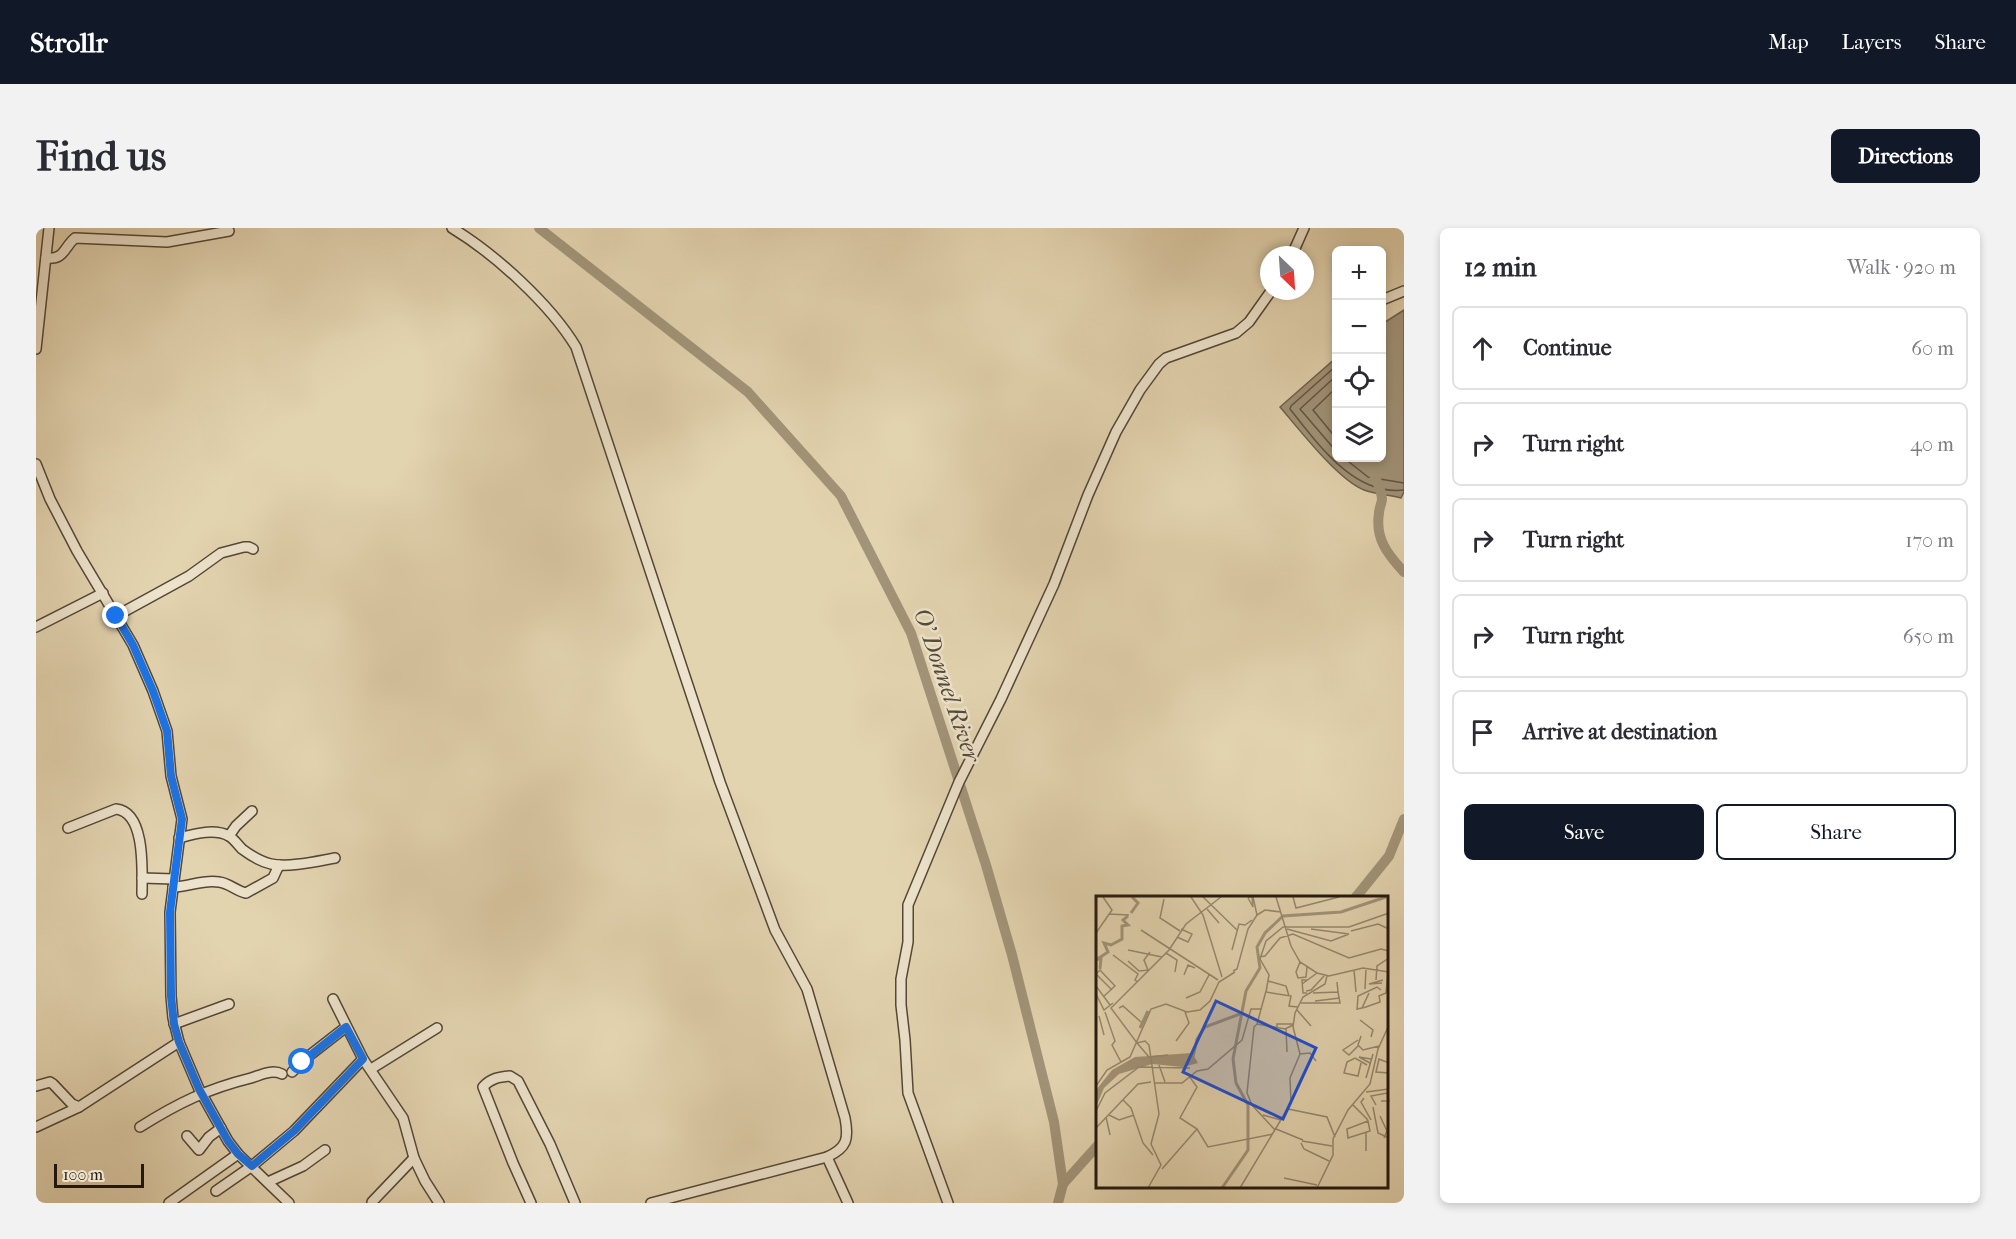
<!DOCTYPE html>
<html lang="en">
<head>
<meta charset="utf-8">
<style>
	body { margin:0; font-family:"IM FELL French Canon",serif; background:#f2f2f3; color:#2b2b33 }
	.controls { position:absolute; right:18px; top:18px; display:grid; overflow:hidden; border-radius:9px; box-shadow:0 3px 9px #0003 }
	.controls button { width:54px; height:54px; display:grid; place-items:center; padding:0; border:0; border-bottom:2px solid #e1e1e2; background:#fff; color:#2b2b33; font:30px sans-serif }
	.compass { position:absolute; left:1224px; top:18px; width:54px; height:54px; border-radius:50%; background:#fff; box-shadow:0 3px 9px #0003; rotate:155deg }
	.scale { position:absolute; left:18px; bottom:15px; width:90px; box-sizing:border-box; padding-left:6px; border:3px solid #25180e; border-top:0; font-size:16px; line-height:21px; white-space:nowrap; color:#25180e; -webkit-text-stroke:4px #ede3cc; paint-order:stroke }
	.stop { position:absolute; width:18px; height:18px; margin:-14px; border:4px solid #1a73e8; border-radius:50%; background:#fff }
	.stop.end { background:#1a73e8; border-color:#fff; box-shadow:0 2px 6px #0008 }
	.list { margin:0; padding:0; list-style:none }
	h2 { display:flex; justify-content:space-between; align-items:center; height:78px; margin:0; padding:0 24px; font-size:26px }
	h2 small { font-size:20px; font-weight:400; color:#7c7c81 }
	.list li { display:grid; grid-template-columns:39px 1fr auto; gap:18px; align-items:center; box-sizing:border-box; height:84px; margin:0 12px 12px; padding:0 12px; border:2px solid #e1e1e2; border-radius:9px }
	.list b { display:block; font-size:22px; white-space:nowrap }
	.list em { font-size:20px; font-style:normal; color:#7c7c81 }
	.actions { display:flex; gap:12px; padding:18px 24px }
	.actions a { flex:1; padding:14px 0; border:2px solid #111827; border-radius:9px; text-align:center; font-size:21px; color:#111827 }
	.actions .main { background:#111827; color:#fff }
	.icon { flex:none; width:33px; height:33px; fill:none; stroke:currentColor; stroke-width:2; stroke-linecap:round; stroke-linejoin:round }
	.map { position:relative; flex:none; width:1368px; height:975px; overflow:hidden; border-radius:9px }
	header { display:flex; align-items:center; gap:36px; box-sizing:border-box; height:84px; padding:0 30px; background:#111827; color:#fff }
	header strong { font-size:28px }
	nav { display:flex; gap:33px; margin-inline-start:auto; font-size:21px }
	.intro { display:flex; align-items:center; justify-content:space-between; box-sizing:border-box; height:144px; padding:0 36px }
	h1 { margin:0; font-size:42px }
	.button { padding:15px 27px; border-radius:9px; background:#111827; color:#fff; font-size:21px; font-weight:700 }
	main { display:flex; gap:36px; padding:0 36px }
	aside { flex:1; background:#fff; border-radius:9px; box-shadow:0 3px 9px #0003 }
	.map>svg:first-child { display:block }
</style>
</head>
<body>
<header>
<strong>Strollr</strong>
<nav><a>Map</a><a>Layers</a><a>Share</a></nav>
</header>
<div class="intro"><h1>Find us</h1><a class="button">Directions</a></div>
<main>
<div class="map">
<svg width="1368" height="975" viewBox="0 0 1368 975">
	<rect width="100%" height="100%" fill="#e3d4b0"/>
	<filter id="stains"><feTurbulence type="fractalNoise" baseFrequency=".00333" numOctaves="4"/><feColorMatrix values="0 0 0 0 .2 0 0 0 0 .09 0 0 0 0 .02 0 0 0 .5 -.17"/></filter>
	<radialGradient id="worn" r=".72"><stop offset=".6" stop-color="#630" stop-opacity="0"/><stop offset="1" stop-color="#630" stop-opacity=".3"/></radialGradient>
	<path fill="#a29479" stroke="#70624e" stroke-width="1.5" d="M 1368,82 L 1368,264 L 1365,270 C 1353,267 1339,266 1328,262 C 1302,252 1263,201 1244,179 L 1300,130 L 1300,230 L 1346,230 L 1346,96 Z"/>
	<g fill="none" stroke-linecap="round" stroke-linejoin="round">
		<g stroke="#645644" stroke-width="1.5">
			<path d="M 1300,138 L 1255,178 L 1254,181 C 1282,216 1318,268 1368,262"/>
			<path d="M 1300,148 L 1264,181 L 1300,223"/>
			<path d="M 1300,160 L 1277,182 L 1300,210"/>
			<path d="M 1308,230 L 1332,249 L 1368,255"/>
		</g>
		<g stroke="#a29479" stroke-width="10">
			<path d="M 503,0 L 712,164 L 805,268 L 875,405 L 950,637 L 976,727 L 1018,894 L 1027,956 L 1022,975"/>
			<path d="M 1333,230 C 1334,244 1345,256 1346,271 C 1346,275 1343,280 1343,285 C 1339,310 1351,326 1368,344"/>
			<path d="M 1320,669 L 1353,628 L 1368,591"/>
			<path d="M 1027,956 L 1062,917"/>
		</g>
		<defs>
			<g id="minor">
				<path d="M 416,0 C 459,26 514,76 540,119 L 684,554 L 739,702 L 771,761 L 809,890 C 813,911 811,920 791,929 L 615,975"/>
				<path d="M 1256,27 L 1268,0"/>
				<path d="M 10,30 C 29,32 27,20 39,10 L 131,14 L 193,3"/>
				<path d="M 1346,72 L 1368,63"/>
				<path d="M 0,121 L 13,0"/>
				<path d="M 0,236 L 14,271 L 41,323 L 97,417 L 117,463 L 131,503 L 135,548 L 146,591 L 134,684 L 135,768 L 137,790 L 143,814 L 163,861 L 192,913 L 202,926 L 253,975"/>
				<path d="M 80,388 L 153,348 L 185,325 L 208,319 L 213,319 L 217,321"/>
				<path d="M 0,399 L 67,365"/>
				<path d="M 32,600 L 80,581 C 110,584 106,644 106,666"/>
				<path d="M 193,608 L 200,598 L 216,583"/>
				<path d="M 143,610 C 158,606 178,600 193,608 C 198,611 202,617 206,621 C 214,627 226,634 235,636 C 252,640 282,633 299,630"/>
				<path d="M 106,650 L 138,651"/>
				<path d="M 137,659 C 153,659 167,651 183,654 C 193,655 200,663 210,665 L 237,650 L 243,637"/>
				<path d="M 297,771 L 327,831 L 367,890 L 378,930 L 389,953 L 403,975"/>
				<path d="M 138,796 L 193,776"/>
				<path d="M 335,841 L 401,800"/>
				<path d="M 256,844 L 274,827 L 310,799"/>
				<path d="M 0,858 L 14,854 L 17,856 L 36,876 L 43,879 L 143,814"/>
				<path d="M 0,899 L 43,879"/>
				<path d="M 104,899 C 142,875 171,861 215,850 C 225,847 236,841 246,846"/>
				<path d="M 151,908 L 163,922 L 173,909 L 185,900"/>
				<path d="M 791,929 L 812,975"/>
				<path d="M 232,954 L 267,938 L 289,922"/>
				<path d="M 180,963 L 216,938 L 258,903 L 327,831"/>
				<path d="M 336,974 L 378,930"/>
				<path d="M 133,975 L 202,926"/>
				<path d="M 495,975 L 477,935 L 447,859 C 455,850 463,849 474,848 L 482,853 L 514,916 L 539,975"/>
				<path d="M 912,975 L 872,865 L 869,812 L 865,777 L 865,751 L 872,714 L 872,677 L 923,554 L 965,471 L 1018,356 L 1052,267 L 1080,204 L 1104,162 L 1123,136 L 1130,130 L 1200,105 L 1213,94 L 1235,63"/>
			</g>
		</defs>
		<use href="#minor" stroke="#544736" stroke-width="12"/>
		<use href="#minor" stroke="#ede3cc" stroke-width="9"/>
	</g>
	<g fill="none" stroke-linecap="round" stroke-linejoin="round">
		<path stroke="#1a73e8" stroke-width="8" d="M 80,388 L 97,417 L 117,463 L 131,503 L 135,548 L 146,591 L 134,684 L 135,768 L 138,796 L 143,814 L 163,861 L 192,913 L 202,926 L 216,938 L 258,903 L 327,831 L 310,799 L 266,834"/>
	</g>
	<g text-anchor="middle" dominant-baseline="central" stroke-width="5" stroke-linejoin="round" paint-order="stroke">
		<g font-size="24" font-style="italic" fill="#574a39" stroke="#ede3cc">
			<text transform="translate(911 457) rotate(71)">O' Donnel River</text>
		</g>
	</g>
	<g transform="translate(1060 668)">
		<rect width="292" height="292" fill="#e3d4b0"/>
		<path d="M 96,157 L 102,167 L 87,171 L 56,168 L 23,178 L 8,192 L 0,211 L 0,194 L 16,174 L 39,161 Z" fill="#a29479"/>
		<path fill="none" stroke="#a29479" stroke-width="3" d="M 35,17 L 42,7 L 36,1M 4,73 L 5,62 L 0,64 L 12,56 L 8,47 L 15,49 L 26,43 L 26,30 L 32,29 L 27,24 L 32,20M 44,132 L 52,115M 97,161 L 101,143 L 109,131 L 144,118M 126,292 L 152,254 L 152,209 L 140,187 L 137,163 L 150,95 L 164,72 L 161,51 L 169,37 L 187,20 L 245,16 L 290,1"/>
		<path fill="none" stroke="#97896f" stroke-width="1.5" d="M 95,1 L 107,19 L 126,81M 107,1 L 141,34M 152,1 L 156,1 L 157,11 L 152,2M 180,1 L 195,50 L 204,66 L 221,77 L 233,80 L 267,72 L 293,76M 197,1 L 200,12 L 243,1M 68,3 L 64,22 L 84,35M 111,13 L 123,27M 13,18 L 33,19M 161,19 L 169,14 L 185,16M 187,31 L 170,45 L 164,63 L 173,79 L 170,96 L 195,100 L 193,110 L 202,111M 187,31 L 253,31 L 293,17M 191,33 L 235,45 L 253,38M 215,33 L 253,38M 45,34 L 122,84M 255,35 L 282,28 L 293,33M 0,37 L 16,14 L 7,1M 81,41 L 92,46 L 96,38 L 85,33M 32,54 L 66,61M 136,54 L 143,28 L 149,29 L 156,24M 70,57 L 81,64 L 79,76M 17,59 L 42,78 L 39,84 L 42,86M 164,61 L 169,60 L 184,42 L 197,38 L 253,62 L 285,53 L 293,55M 32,65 L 43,75 L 53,74M 204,66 L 200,76 L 202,82 L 210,81 L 211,71M 52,74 L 48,64 L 54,56M 258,74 L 260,96M 137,75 L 141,73 L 152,33 L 161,19 L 157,1M 0,78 L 4,74 L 19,90 L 7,101M 0,78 L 16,94M 88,79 L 92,69 L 99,72M 280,84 L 281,70 L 293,62M 172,85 L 190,90 L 193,100M 286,87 L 273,88 L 287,84M 206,88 L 221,77M 0,90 L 14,109M 269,93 L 270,72M 210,95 L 215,94 L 228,80M 211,97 L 207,97 L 206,84 L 212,84M 217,97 L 242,96 L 241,86M 0,98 L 8,114 L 17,107M 283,100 L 290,97 L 292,76M 90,102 L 104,96 L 113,79M 219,105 L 244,102M 205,107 L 244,107 L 242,96M 23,112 L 27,110 L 45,126M 267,112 L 284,106 L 283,99M 261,113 L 266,112 L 273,97M 201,114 L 215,130M 261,114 L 262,100 L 281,91 L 285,94M 9,116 L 19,145 L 16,149 L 25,166M 3,120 L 8,139M 264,124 L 277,134 L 275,141M 161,128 L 170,95M 181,132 L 181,128 L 197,128M 190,133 L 191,156M 265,140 L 262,149 L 267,154 L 283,150M 262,144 L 247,154 L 253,159 L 262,150M 80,145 L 93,127 L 89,116M 41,147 L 53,161 L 72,159M 204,158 L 214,157 L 220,165M 265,167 L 262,180 L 248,177 L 251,166 L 259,162 L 271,169M 274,167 L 263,161 L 275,163M 293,167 L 283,163 L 280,176 L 293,177M 63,169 L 69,186M 270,182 L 277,158M 58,187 L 86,187 L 101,175 L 112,173 L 146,144 L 155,113 L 165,113M 0,190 L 11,174 L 34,161 L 55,113 L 70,108 L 91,116 L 104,114 L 114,105 L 123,86 L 139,76M 270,196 L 293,193M 268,202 L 265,206 L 275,224M 27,204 L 35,212 L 47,247 L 57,259M 256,208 L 271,223 L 272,225 L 274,235 L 252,242 L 251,233 L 272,225M 280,209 L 275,200 L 291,197 L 293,205 L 285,205M 277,211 L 282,237 L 293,242M 192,213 L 231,221 L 239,241M 0,215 L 9,197 L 43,171 L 94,172M 13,219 L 23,224 L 38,219M 167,219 L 185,224M 284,220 L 291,235 L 288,242M 10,221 L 14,239M 0,232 L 42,188 L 55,186M 101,233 L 112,251 L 177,238M 180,233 L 207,244M 179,234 L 156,209 L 151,197 L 158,131 L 161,128 L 189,133 L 197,129M 270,236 L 270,255M 206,245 L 236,250M 205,247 L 208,253 L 233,265M 66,273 L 101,233 L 84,222 L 101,191 L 93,180M 188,282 L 221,289M 52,292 L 65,269 L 55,248 L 63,218 L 53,149 L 49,145 L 41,147 L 15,112 L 73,54 L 90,28 L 125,1M 144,292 L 195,207 L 194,182 L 204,158 L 197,131 L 199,117 L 207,101 L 229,88 L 231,80M 221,292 L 237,259 L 237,243 L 252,214 L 274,188 L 282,153 L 293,129"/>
		<path fill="#1d4ed8" fill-opacity="0.15" stroke="#1d4ed8" stroke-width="3" d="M 120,105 L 220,152 L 187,223 L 87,176 Z"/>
		<rect width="292" height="292" fill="none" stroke="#25180e" stroke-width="3"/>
	</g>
	<rect width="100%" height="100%" filter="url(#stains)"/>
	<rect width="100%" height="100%" fill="url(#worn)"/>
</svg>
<div class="controls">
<button>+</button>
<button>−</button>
<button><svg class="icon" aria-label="locate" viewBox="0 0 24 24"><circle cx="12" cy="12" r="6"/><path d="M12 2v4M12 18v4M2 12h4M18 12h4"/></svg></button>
<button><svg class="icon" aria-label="layers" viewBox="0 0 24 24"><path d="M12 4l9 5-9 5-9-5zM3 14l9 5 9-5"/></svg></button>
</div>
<svg class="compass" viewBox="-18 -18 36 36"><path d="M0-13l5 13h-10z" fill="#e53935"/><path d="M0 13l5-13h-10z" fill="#7c7c81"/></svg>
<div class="scale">100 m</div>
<div class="stop" style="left:266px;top:834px"></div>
<div class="stop end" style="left:80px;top:388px"></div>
</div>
<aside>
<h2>12 min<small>Walk · 920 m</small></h2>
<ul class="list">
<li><svg class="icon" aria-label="ahead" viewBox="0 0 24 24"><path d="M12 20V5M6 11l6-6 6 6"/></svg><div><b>Continue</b></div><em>60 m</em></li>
<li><svg class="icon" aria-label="right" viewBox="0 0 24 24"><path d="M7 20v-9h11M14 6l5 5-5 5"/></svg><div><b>Turn right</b></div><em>40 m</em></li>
<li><svg class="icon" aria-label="right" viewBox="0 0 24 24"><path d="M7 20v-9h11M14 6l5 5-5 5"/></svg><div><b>Turn right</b></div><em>170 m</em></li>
<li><svg class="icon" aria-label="right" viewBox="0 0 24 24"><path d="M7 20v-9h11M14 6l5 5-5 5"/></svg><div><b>Turn right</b></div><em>650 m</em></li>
<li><svg class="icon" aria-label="arrive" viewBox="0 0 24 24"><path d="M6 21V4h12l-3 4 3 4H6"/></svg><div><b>Arrive at destination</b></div></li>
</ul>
<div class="actions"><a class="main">Save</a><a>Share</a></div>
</aside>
</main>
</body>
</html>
